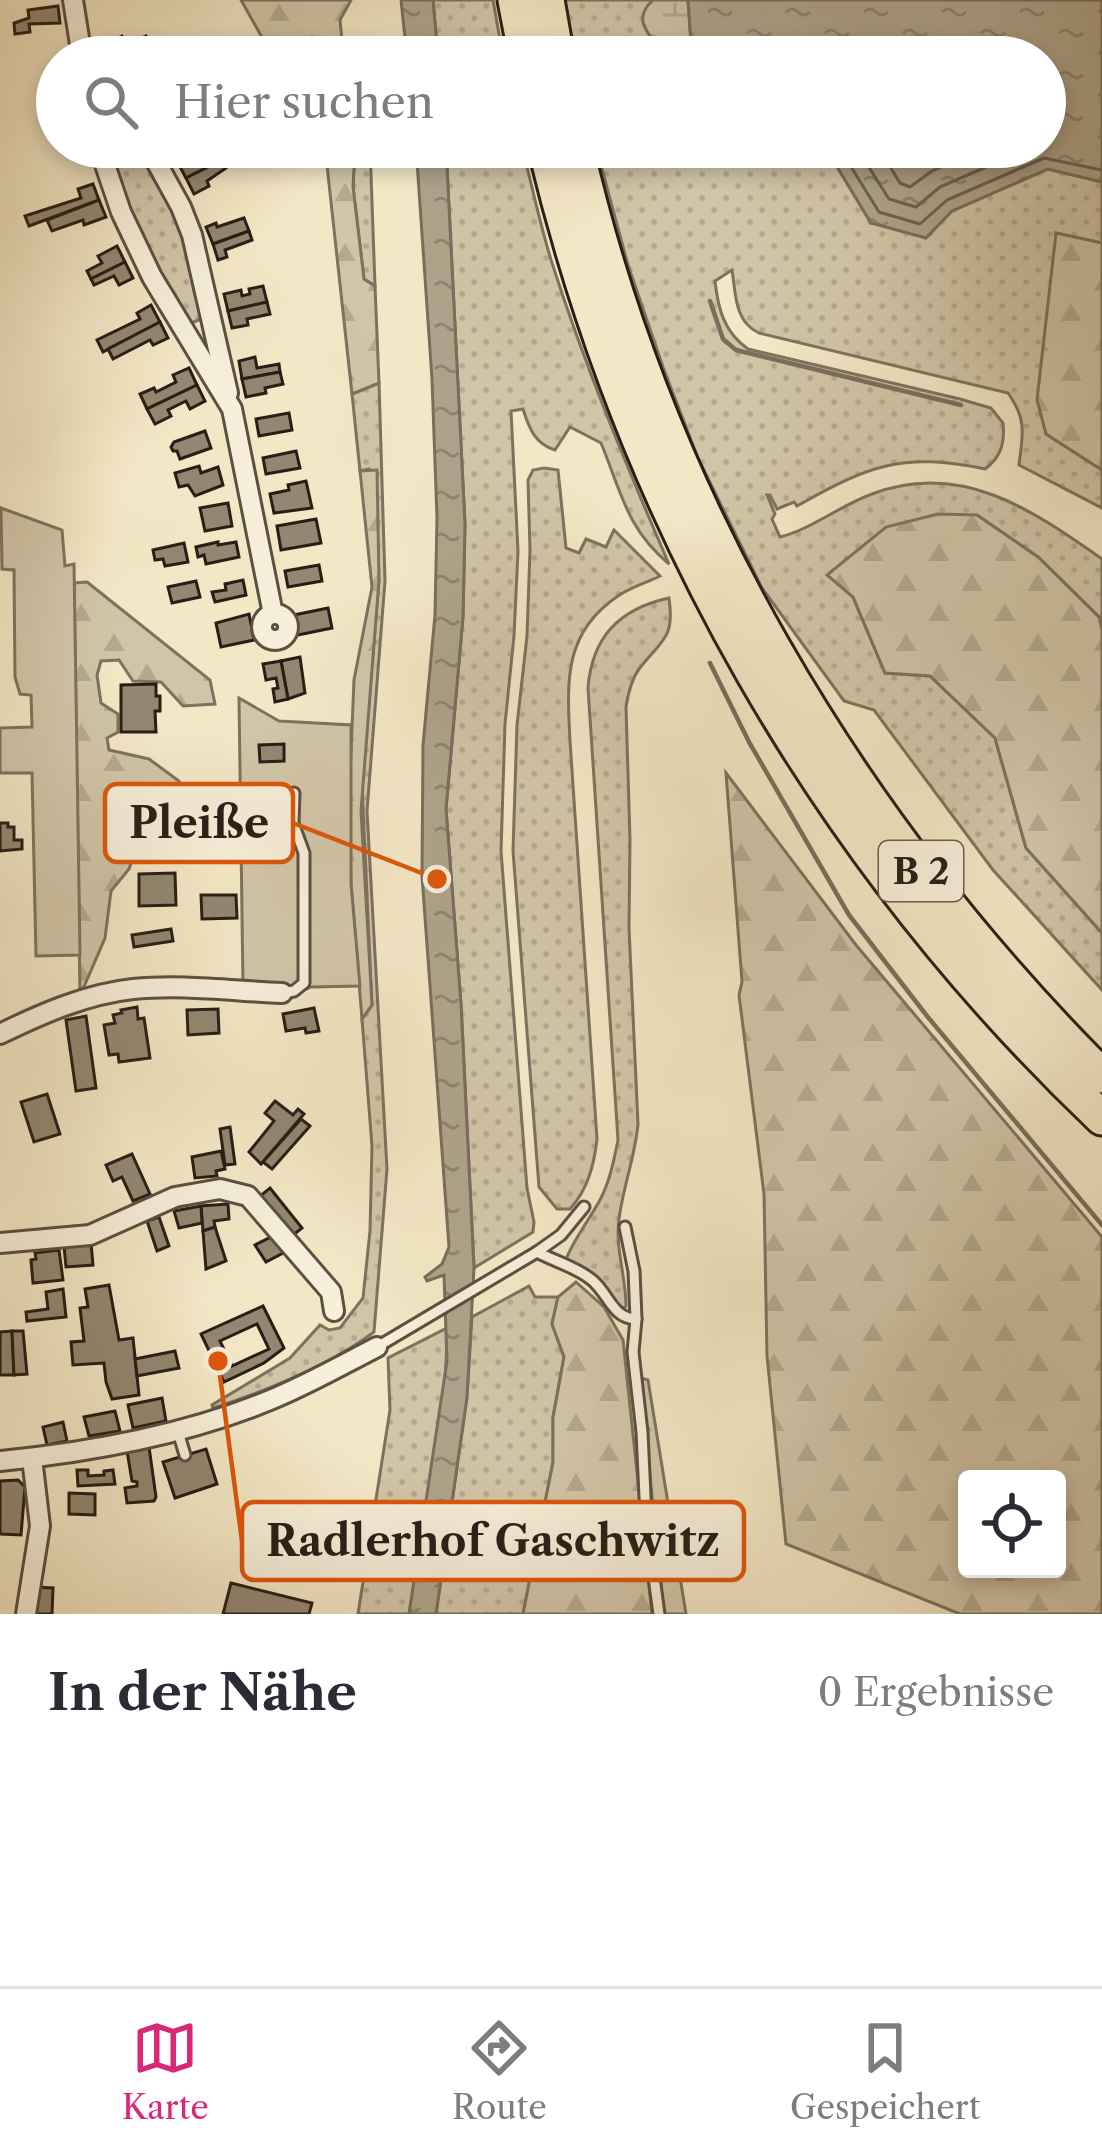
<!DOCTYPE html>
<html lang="de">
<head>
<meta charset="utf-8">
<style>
	body { margin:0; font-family:"Libre Caslon Text",serif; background:#f7f7f7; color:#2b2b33 }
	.controls { position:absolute; right:36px; bottom:36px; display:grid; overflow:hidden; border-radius:12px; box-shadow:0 6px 18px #0003 }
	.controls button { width:108px; height:108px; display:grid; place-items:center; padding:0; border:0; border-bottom:3px solid #e1e1e2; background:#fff; color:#2b2b33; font:60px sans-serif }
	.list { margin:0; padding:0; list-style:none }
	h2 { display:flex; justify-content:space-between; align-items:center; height:156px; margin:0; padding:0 48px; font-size:51px }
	h2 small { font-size:39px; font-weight:400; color:#7c7c81 }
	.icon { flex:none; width:66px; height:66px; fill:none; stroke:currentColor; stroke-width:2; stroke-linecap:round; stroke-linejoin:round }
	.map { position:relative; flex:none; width:1102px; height:1614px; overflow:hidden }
	.search { position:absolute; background:#fff; box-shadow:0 6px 18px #0003; left:36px; right:36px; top:36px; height:132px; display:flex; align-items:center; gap:30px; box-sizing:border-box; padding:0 42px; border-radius:66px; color:#7c7c81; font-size:45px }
	.sheet { height:372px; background:#fff }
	nav { display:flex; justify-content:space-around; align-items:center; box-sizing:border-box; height:168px; border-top:3px solid #e1e1e2; background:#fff; font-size:33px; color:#7c7c81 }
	nav a { display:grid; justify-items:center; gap:6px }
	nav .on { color:#db2777 }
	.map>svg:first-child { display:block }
</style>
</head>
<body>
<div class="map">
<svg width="1102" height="1614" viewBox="0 0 1102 1614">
	<defs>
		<pattern id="grass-dots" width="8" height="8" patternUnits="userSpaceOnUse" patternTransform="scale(3)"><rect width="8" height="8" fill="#d1c5a7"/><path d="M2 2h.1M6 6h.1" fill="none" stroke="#b3a98f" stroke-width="1.8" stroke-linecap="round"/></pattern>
		<pattern id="forest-firs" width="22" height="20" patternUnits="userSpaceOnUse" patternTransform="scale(3)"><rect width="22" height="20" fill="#d1c5a7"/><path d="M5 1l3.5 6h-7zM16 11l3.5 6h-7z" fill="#b3a98f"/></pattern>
		<pattern id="wetland-marsh" width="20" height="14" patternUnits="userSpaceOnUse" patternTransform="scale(3)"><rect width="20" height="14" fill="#d1c5a7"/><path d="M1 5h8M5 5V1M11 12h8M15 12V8" fill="none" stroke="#b3a98f"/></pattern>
		<pattern id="water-ripples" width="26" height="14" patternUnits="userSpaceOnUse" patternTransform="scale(3)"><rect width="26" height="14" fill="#aea38a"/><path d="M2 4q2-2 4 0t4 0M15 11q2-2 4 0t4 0" fill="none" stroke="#8e8470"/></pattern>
	</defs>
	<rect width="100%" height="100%" fill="#f3e7c5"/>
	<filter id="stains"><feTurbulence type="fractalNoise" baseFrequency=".00167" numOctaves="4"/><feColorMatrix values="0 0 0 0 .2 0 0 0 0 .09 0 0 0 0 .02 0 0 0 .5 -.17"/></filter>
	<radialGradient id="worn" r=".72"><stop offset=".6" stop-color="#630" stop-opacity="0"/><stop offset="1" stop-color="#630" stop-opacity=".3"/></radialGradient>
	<g fill="url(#grass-dots)" stroke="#7d725e" stroke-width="3">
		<path d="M 433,0 L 493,0 L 503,57 L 438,57 Z"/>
		<path d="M 565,0 L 688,0 L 692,57 L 574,57 Z"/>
		<path d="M 105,147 L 140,147 L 176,209 L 206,317 L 186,325 L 146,254 Z"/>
		<path d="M 355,147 L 370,147 L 375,286 L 364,279 L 353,187 Z"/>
		<path d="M 446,147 L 522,147 C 532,186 540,225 552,263 C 585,366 626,465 669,564 C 626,528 621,491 601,443 L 570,427 L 555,450 C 535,444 529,428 523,409 L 511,411 L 518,551 L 514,636 L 505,724 L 501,851 L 527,1188 L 534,1222 L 533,1232 L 474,1268 L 461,1004 L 446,809 L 463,617 L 465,524 Z"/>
		<path d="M 596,147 L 772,147 L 836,165 L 871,223 L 952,211 L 1048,169 L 1102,182 L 1102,243 L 1056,233 L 1046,434 L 1102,470 L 1102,508 L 1019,465 C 1023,433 1027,420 1008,393 L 759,333 C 734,321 736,294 732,270 L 715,281 C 718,309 724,332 748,349 L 960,399 L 991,408 L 1003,423 C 1005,443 1001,457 985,469 C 903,452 869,465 797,506 L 794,502 L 777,509 L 770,495 L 767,495 L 775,514 L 772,519 L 780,537 C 812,529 841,505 872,494 C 961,460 1032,510 1102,559 L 1102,630 L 1099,617 L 1038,557 L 977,515 L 853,597 L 885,673 L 930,676 L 995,738 L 1026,848 L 1102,933 L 1102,990 L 993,870 L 874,710 L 844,701 L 762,588 L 698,458 L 663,367 L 628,265 Z"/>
		<path d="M 379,383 L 385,581 L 367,811 L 387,1169 L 374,1332 C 327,1367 269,1390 213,1408 L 212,1405 L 290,1358 L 320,1325 L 329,1330 L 340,1328 L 363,1298 L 370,1231 L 372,1146 L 362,1019 L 372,1005 L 362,786 L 379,580 L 369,469 L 360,471 L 352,394 Z"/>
		<path d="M 544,468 L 558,470 L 566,548 L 579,553 L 586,539 L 606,547 L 614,530 L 660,576 C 646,583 631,587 618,596 C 563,633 567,682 570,741 L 597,1139 C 594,1165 588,1189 570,1209 L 557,1209 L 539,1187 L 513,851 L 517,725 L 527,636 L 530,550 L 528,480 L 533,470 Z"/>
		<path d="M 669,598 C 675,640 661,640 639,669 C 631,680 628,694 626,707 L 630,840 L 629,928 L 638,1124 C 635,1157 623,1187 619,1219 C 615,1248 626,1277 626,1306 L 622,1309 L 587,1271 L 566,1259 C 575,1237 590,1219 601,1198 C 610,1180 614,1160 618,1140 L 588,688 C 592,637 619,609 669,598 Z"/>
		<path d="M 529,1286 L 535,1297 L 558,1297 L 552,1324 L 564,1357 L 553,1417 L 553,1462 L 523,1614 L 436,1614 L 467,1397 L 472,1317 Z"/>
		<path d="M 447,1328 C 447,1419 425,1523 409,1614 L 358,1614 L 390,1410 L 388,1358 Z"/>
	</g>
	<g fill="url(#forest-firs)" stroke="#7d725e" stroke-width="3" fill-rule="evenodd">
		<path d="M 241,0 L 351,0 L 340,20 L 343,51 L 352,57 L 273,57 Z"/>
		<path d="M 325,147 L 355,147 L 353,187 L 364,279 L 375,286 L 379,383 L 352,394 Z"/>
		<path d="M 1056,233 L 1102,243 L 1102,470 L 1046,434 L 1037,400 Z"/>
		<path d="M 377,470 L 379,580 L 361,811 L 372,1005 L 362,1019 L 351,884 L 349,801 L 354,680 L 372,587 L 360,471 Z"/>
		<path d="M 938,514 L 977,515 L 1038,557 L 1099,617 L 1102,630 L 1102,933 L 1026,848 L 995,738 L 930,676 L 885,673 L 853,597 L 827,575 L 886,527 Z"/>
		<path d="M 87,582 L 210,680 L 215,704 L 183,706 L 161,682 L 133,681 L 119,660 L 101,661 L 97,675 L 101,703 L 118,714 L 118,732 L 107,738 L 109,750 L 149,759 L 179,781 L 181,825 L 174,834 L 152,830 L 141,835 L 129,869 L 111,891 L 105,938 L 80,996 L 74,583 Z"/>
		<path d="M 726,773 L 856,945 L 1102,1237 L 1102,1614 L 960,1614 L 786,1544 L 767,1356 L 764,1194 L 739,995 L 742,982 ZM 967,1479 L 1057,1479 L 1057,1569 L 967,1569 Z"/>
		<path d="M 576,1282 L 604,1307 L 623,1340 L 652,1614 L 523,1614 L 553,1462 L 553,1418 L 564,1357 L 552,1324 L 558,1297 Z"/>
		<path d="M 640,1378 L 648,1380 L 686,1614 L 664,1614 Z"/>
	</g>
	<path fill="url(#wetland-marsh)" stroke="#7d725e" stroke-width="3" d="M 653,0 L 688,0 L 692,57 L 662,57 C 655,35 628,23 653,0 Z"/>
	<g fill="#d1c5a7" stroke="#7d725e" stroke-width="3">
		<path d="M 1,508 L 62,530 L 65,566 L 74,564 L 80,955 L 36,956 L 32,773 L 0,773 L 0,728 L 32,727 L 31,695 L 20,694 L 15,677 L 14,570 L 2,569 Z"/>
		<path d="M 239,698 L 279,721 L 351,725 L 351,884 L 360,986 L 311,987 L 282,1000 L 243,986 Z"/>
	</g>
	<g fill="url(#water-ripples)" stroke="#796e5c" stroke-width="3">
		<path d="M 401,0 L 433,0 L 438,57 L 407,57 Z"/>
		<path d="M 688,0 L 1102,0 L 1102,182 L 1048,169 L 952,211 L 926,238 L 871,223 L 836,165 L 772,147 L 1045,147 L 1045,57 L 692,57 Z"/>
		<path d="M 416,147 L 446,147 L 465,524 L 463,617 L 446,809 L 461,1004 L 474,1268 L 467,1397 L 436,1614 L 409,1614 L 447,1361 L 444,1275 L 427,1281 L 425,1277 L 442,1264 L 449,1247 L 422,876 L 423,745 L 435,615 L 437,518 L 432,379 Z"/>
	</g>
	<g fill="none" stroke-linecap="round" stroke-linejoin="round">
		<g stroke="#6c6050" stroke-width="3">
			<path d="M 817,147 L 845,157 L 879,212 L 920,224 L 947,200 L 1044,158 L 1102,170"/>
			<path d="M 856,147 L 889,199 L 916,207 L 940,187 L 1032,147"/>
			<path d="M 878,147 L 900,183 L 910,187 L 932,171 L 986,147"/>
		</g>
		<g stroke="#796e5c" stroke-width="4.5">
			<path d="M 710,301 L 723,339 L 736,350 L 961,405"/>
			<path d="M 710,663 L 749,742 L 849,915 L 927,1016 L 1102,1225"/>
		</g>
	</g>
	<g fill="#928771" stroke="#291e16" stroke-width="3" fill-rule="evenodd">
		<path d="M 58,6 L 60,23 L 29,24 L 30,32 L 15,34 L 14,23 L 29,18 L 28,10 Z"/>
		<path d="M 122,36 L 126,45 L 146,36 L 149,42 L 120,57 L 113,57 L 107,44 Z"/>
		<path d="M 216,150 L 222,160 L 186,178 L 178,163 L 193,155 L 196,160 Z"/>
		<path d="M 222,160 L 226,168 L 207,181 L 209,186 L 194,194 L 186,178 Z"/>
		<path d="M 93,184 L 99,200 L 29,226 L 25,216 L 81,198 L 78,189 Z"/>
		<path d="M 99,200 L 106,217 L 84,225 L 83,220 L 52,231 L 47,220 Z"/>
		<path d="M 244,218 L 249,231 L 213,244 L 206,227 L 216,223 L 217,227 Z"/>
		<path d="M 249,231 L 252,240 L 225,250 L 227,257 L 218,260 L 213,244 Z"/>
		<path d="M 117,246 L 125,262 L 91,279 L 87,271 L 102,263 L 98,256 Z"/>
		<path d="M 125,262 L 133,278 L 119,285 L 114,276 L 94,285 L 91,279 Z"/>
		<path d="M 263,286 L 267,302 L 228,311 L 224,294 L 241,290 L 242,296 L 250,294 L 249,289 Z"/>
		<path d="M 267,302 L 270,314 L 247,319 L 248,325 L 232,328 L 228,311 Z"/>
		<path d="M 151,305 L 160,322 L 103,352 L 97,340 L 140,319 L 137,313 Z"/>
		<path d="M 160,322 L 168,338 L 153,345 L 150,340 L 113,359 L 108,349 Z"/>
		<path d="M 255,357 L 257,368 L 279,364 L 280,372 L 242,379 L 239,361 Z"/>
		<path d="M 189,368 L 197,385 L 147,409 L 140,394 L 154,388 L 156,392 L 176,382 L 173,375 Z"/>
		<path d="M 280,372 L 283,384 L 265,388 L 266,393 L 246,397 L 242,379 Z"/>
		<path d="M 197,385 L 205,401 L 190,409 L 186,401 L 168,410 L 171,416 L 155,424 L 147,409 Z"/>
		<path d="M 289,413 L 292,430 L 259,436 L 256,419 Z"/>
		<path d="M 205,431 L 211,448 L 180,459 L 177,451 L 173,451 L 171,447 L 174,442 Z"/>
		<path d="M 296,451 L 300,468 L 266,474 L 263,458 Z"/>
		<path d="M 199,466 L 201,473 L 218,467 L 223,485 L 195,496 L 188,485 L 179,487 L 175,473 Z"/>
		<path d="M 306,481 L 312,508 L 274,513 L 270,494 L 289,490 L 288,485 Z"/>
		<path d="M 228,503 L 232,526 L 205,531 L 200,508 Z"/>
		<path d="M 316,519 L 321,543 L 281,550 L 277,526 Z"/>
		<path d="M 218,542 L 218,545 L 236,542 L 239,557 L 206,564 L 204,555 L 198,557 L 196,547 Z"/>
		<path d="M 184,543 L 188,562 L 165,566 L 163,559 L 155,560 L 153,550 Z"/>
		<path d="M 319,565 L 322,581 L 288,587 L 285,571 Z"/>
		<path d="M 243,580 L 246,595 L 215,602 L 212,592 L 226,590 L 225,584 Z"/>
		<path d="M 196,581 L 200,597 L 172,603 L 168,587 Z"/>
		<path d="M 328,608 L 332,628 L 298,635 L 294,615 Z"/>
		<path d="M 249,614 L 254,640 L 221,647 L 216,623 Z"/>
		<path d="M 300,657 L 305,693 L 288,699 L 281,661 Z"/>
		<path d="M 281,661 L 288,699 L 275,702 L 273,689 L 278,688 L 276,678 L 266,680 L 263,664 Z"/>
		<path d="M 156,684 L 156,696 L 160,696 L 160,711 L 155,711 L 156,732 L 121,732 L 121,685 Z"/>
		<path d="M 284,744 L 284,761 L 260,762 L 259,745 Z"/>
		<path d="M 0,823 L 8,823 L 8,827 L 14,827 L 14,840 L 22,840 L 22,849 L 0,851 Z"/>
		<path d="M 175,873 L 176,905 L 139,906 L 139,874 Z"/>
		<path d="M 201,895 L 236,895 L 237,918 L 202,919 Z"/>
		<path d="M 171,929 L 173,941 L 134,947 L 132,935 Z"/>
		<path d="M 137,1007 L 138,1019 L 144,1018 L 150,1058 L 119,1062 L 118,1054 L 109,1055 L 104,1025 L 115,1023 L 113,1015 L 122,1013 L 121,1010 Z"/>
		<path d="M 314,1008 L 319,1031 L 306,1033 L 305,1028 L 286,1031 L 283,1014 Z"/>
		<path d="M 218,1009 L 219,1033 L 188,1035 L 187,1010 Z"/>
		<path d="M 86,1016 L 96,1088 L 76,1091 L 66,1020 Z"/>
		<path d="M 47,1094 L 60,1134 L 34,1142 L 21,1102 Z"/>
		<path d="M 275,1101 L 293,1115 L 298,1109 L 304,1114 L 261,1164 L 249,1152 L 274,1121 L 265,1113 Z"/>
		<path d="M 301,1119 L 310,1126 L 272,1169 L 263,1162 Z"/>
		<path d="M 230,1127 L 235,1164 L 225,1165 L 220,1129 Z"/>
		<path d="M 221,1151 L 225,1169 L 216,1171 L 217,1176 L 195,1178 L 192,1157 Z"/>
		<path d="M 132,1154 L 150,1194 L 133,1201 L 122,1177 L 113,1181 L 106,1165 Z"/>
		<path d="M 270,1188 L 302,1228 L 292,1236 L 259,1197 Z"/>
		<path d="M 228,1204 L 229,1219 L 214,1221 L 215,1227 L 203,1231 L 201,1206 Z"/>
		<path d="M 201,1206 L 202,1223 L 179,1228 L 174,1211 Z"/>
		<path d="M 159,1217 L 169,1246 L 157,1251 L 147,1221 Z"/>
		<path d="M 215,1227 L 226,1261 L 206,1269 L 203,1231 Z"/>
		<path d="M 273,1236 L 285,1252 L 266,1262 L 255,1245 Z"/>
		<path d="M 91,1243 L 93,1265 L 66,1267 L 64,1246 Z"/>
		<path d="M 59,1250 L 63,1280 L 33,1283 L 31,1260 L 36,1259 L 35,1253 Z"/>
		<path d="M 109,1285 L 119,1340 L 133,1338 L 139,1395 L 112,1399 L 106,1382 L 104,1363 L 73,1365 L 71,1342 L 84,1341 L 80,1308 L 88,1307 L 85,1289 Z"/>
		<path d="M 63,1289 L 66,1317 L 27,1321 L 26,1312 L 48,1309 L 46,1292 Z"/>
		<path d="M 263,1306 L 284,1348 L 264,1363 L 224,1382 L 201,1334 ZM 257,1324 L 269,1349 L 232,1366 L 220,1341 Z"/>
		<path d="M 12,1331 L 14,1375 L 0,1375 L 0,1332 Z"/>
		<path d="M 12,1331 L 23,1331 L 27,1374 L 14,1375 Z"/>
		<path d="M 175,1351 L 179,1368 L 137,1376 L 135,1359 Z"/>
		<path d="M 162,1398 L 166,1421 L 133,1428 L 128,1405 Z"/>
		<path d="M 115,1411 L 120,1431 L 89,1436 L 84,1417 Z"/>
		<path d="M 63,1422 L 67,1441 L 47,1445 L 43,1427 Z"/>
		<path d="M 149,1447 L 156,1497 L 154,1501 L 127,1503 L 125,1488 L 137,1486 L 137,1482 L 132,1481 L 127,1451 Z"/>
		<path d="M 206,1449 L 217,1484 L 175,1498 L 163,1462 Z"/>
		<path d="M 77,1470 L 88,1470 L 88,1476 L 104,1475 L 104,1471 L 113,1470 L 115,1484 L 78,1486 Z"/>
		<path d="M 18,1480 L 25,1487 L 21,1535 L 0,1534 L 0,1481 Z"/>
		<path d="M 69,1493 L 95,1494 L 95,1515 L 69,1514 Z"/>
		<path d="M 231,1583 L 312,1603 L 309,1614 L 223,1614 Z"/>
		<path d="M 35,1587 L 53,1588 L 52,1614 L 33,1614 Z"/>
	</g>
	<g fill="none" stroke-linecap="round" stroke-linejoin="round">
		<defs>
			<g id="lane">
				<path d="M 282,993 L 294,991 L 304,983 L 304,853 L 293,823 L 294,793"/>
				<path d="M 625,1227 L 634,1271 L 636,1319 L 633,1352 L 642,1432 L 646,1518 L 659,1614"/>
				<path d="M 537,1252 C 554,1261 578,1268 592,1280 C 609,1294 612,1318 636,1319"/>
				<path d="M 377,1347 L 537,1252 L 561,1235 L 584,1207"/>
				<path d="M 178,1432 L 185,1455"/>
			</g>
			<g id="street">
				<path d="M 73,0 L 82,57"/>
				<path d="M 99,147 L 121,212 L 152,277 L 232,409 L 273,614"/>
				<path d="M 148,147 L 181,207 L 192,235 L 228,393"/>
				<circle cx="275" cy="627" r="13"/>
				<path d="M 0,1034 C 41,1014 86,994 133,989 C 182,984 233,991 282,993"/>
				<path d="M 0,1243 L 90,1235 L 175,1197 L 220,1189 L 248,1196 L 331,1292 L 334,1311"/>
				<path d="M 0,1461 C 91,1452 185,1435 270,1400 C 307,1385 342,1365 377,1347"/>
				<path d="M 26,1614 L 40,1526 L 32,1458"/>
			</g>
			<g id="highway">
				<path d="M 515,0 L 526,57"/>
				<path d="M 547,0 L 557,57"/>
				<path d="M 545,147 C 634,519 825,854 1102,1118"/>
				<path d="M 576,147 C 657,500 847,821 1102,1076"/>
			</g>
		</defs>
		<use href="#lane" stroke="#5c5042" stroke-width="15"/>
		<use href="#street" stroke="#5c5042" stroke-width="24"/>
		<use href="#highway" stroke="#291e16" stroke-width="39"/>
		<use href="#lane" stroke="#f7efd9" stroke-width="9"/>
		<use href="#street" stroke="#f7efd9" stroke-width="18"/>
		<use href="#highway" stroke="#f3e7c5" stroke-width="33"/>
	</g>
	<g text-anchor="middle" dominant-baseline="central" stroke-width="9" stroke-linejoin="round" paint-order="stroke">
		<rect fill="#f7efd9" stroke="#675d50" stroke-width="3" x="879" y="841" width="84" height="60" rx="9"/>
		<g font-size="36" font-weight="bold" fill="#291e16">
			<text x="921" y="871">B 2</text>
		</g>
	</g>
	<path fill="none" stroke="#de560c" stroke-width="4.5" d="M437 879L293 823M218 1361L242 1541"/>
	<g fill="#de560c" stroke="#f7efd9" stroke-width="4.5">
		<circle cx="437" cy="879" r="12"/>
		<circle cx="218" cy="1361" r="12"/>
	</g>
	<g fill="#f7efd9" stroke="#de560c" stroke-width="4.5">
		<rect x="105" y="784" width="188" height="78" rx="12"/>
		<rect x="242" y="1502" width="502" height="78" rx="12"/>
	</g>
	<g font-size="42" text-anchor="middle" font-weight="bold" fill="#291e16">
		<text x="199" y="838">Pleiße</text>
		<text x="493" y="1556">Radlerhof Gaschwitz</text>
	</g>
	<rect width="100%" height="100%" filter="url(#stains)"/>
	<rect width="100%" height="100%" fill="url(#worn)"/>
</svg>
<div class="controls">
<button><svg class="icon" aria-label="locate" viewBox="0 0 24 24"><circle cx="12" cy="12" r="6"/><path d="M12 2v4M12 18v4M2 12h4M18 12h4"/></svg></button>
</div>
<div class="search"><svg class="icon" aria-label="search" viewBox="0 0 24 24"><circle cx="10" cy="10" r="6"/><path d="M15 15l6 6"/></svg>Hier suchen</div>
</div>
<section class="sheet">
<h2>In der Nähe<small>0 Ergebnisse</small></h2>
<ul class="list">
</ul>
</section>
<nav>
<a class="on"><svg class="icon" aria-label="map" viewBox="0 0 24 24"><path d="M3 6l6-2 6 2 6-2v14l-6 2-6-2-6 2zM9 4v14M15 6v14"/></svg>Karte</a>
<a><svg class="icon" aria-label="directions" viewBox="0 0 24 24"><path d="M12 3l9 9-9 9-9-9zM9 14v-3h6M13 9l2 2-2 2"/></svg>Route</a>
<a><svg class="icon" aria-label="saved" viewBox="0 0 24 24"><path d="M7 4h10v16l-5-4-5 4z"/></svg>Gespeichert</a>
</nav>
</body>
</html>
